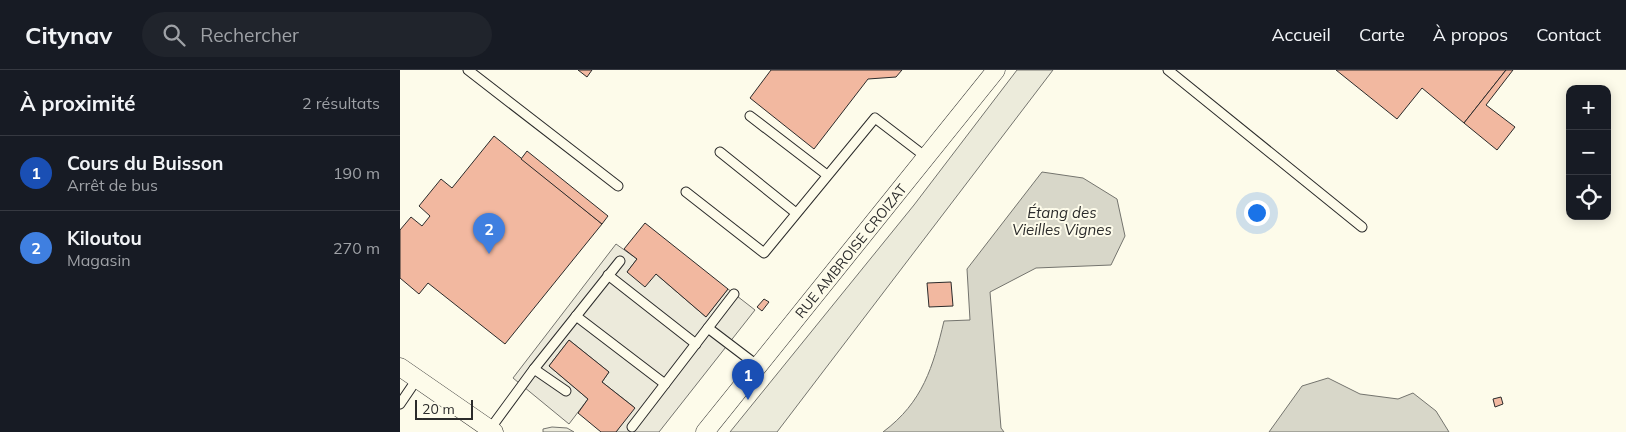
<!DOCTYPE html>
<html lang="fr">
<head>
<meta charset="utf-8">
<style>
	body { margin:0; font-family:Mulish,sans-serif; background:#20242c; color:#f1f3f6 }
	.controls { position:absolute; right:15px; top:15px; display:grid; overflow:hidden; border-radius:10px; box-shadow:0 2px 12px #0003 }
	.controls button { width:45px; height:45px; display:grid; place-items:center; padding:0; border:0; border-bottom:1px solid #363941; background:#171b24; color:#f1f3f6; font:25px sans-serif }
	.scale { position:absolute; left:15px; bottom:12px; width:58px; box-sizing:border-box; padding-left:5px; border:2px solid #2b2b2b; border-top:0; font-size:14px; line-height:18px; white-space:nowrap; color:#2b2b2b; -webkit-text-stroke:4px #fdfbea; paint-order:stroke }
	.you { position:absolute; left:856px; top:142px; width:18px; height:18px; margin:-12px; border:4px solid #fff; border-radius:50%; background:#1a73e8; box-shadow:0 0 0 8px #1a73e833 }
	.badge { display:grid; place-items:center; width:32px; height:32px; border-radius:50%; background:#0f766e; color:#fff; font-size:16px; font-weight:700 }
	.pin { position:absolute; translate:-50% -41px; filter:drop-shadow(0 1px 2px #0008) }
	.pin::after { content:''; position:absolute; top:26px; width:18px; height:15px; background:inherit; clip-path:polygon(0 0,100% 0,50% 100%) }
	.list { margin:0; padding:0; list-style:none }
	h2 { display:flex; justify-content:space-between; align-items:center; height:65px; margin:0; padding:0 20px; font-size:21px }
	h2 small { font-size:16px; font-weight:400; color:#9ea1a6 }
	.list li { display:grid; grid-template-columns:32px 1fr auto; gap:15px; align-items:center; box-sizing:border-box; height:75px; padding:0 20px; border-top:1px solid #363941 }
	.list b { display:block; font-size:19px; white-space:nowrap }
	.list p { margin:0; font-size:16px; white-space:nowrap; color:#9ea1a6 }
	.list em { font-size:16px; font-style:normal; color:#9ea1a6 }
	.icon { flex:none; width:28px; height:28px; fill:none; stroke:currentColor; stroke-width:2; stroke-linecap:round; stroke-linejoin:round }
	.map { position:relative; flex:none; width:1226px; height:362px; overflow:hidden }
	header { display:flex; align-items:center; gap:30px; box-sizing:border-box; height:70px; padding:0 25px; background:#171b24; border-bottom:1px solid #363941 }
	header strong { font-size:24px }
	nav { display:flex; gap:28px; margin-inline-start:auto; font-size:18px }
	.search { width:350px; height:45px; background:#20242c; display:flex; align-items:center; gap:12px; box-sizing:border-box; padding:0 18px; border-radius:28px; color:#9ea1a6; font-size:19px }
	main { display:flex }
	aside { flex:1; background:#171b24 }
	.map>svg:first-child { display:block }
</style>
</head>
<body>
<header>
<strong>Citynav</strong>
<div class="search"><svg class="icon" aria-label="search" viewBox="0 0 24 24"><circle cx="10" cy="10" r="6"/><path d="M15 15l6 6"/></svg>Rechercher</div>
<nav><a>Accueil</a><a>Carte</a><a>À propos</a><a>Contact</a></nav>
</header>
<main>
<aside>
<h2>À proximité<small>2 résultats</small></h2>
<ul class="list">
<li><span class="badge" style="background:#1a4fb4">1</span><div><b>Cours du Buisson</b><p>Arrêt de bus</p></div><em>190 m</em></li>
<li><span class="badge" style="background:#3f7fe0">2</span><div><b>Kiloutou</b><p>Magasin</p></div><em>270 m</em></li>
</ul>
</aside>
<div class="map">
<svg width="1226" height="362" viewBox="0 0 1226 362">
	<rect width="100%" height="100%" fill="#fdfbea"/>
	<g fill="#ecebdb" stroke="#74746e">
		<path d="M 617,0 L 653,0 L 377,362 L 330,362 L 514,135 Z"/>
		<path d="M 152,357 L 167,358 L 174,362 L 143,362 L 143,359 Z"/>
	</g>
	<path fill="#eceadb" stroke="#74746e" d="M 216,174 L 237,189 L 227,202 L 256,204 L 306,247 L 328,219 L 355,240 L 259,362 L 216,362 L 234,337 L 202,312 L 209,302 L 169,270 L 149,296 L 188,329 L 169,354 L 113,308 Z"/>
	<g fill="#d8d7c9" stroke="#74746e">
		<path d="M 642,102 L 683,108 L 717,129 L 725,166 L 711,195 L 636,198 L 590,222 L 601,358 L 604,362 L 483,362 C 523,332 533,297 544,251 L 570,250 L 567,199 Z"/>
		<path d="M 928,308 L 960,324 L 998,329 L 1013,323 L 1036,341 L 1049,362 L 869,362 L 902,316 Z"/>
	</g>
	<g fill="#f2b8a0" stroke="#2b2b2b">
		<path d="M 178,0 L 192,0 L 187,7 Z"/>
		<path d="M 371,0 L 502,0 L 496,7 L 468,9 L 414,79 L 350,28 Z"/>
		<path d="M 936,0 L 1106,0 L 1064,53 L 1022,18 L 997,49 Z"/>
		<path d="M 1106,0 L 1113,0 L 1086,35 L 1115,57 L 1097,80 L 1064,53 Z"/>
		<path d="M 94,66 L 202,154 L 105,274 L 28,213 L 19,224 L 0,208 L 0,160 L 11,147 L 22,156 L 30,146 L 19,136 L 41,109 L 52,118 Z"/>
		<path d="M 127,81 L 208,146 L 202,154 L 121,89 Z"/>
		<path d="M 245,153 L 328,219 L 306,247 L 256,204 L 245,217 L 227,202 L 237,189 L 224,179 Z"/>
		<path d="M 551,212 L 553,236 L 529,237 L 527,213 Z"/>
		<path d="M 364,229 L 369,232 L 362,241 L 357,237 Z"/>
		<path d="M 169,270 L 209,302 L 202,312 L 235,338 L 216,362 L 201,362 L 178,343 L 188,329 L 149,296 Z"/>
		<path d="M 1101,327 L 1103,334 L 1095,337 L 1093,329 Z"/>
	</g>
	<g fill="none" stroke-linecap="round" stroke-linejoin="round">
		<defs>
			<g id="service">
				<path d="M 68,0 L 218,116"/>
				<path d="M 768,0 L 962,157"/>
				<path d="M 350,46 L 427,105"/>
				<path d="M 320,82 L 396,143"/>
				<path d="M 286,122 L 364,183 L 475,48 L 526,87"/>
				<path d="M 208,205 L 296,274"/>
				<path d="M 176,246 L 265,314"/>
				<path d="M 308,258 L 358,296"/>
				<path d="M 134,299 L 166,321"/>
				<path d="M 0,334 L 17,309"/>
				<path d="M 232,357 L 334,224"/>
				<path d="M 90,359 L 134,299 L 220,191"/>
			</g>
			<g id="minor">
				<path d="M 0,297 L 94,362"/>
				<path d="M 305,362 L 596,0"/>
			</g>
		</defs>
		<use href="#service" stroke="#2b2b2b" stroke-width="11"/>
		<use href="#minor" stroke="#2b2b2b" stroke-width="19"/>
		<use href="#service" stroke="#fdfbea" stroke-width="9"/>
		<use href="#minor" stroke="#fdfbea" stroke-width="18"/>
	</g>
	<g text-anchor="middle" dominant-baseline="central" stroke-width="4" stroke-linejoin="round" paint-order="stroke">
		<g font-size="14" fill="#2b2b2b" stroke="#fdfbea">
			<text transform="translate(451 181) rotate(-51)">RUE AMBROISE CROIZAT</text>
		</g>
		<g font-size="15" font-style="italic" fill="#2b2b2b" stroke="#fdfbea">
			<text x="662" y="142">Étang des<tspan x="662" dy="17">Vieilles Vignes</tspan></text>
		</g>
	</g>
</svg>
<div class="controls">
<button>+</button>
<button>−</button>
<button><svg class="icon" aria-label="locate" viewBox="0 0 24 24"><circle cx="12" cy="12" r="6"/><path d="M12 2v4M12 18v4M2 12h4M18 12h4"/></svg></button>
</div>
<div class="scale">20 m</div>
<div class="you"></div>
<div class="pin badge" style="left:348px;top:330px;background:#1a4fb4">1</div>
<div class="pin badge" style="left:89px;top:184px;background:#3f7fe0">2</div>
</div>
</main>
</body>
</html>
